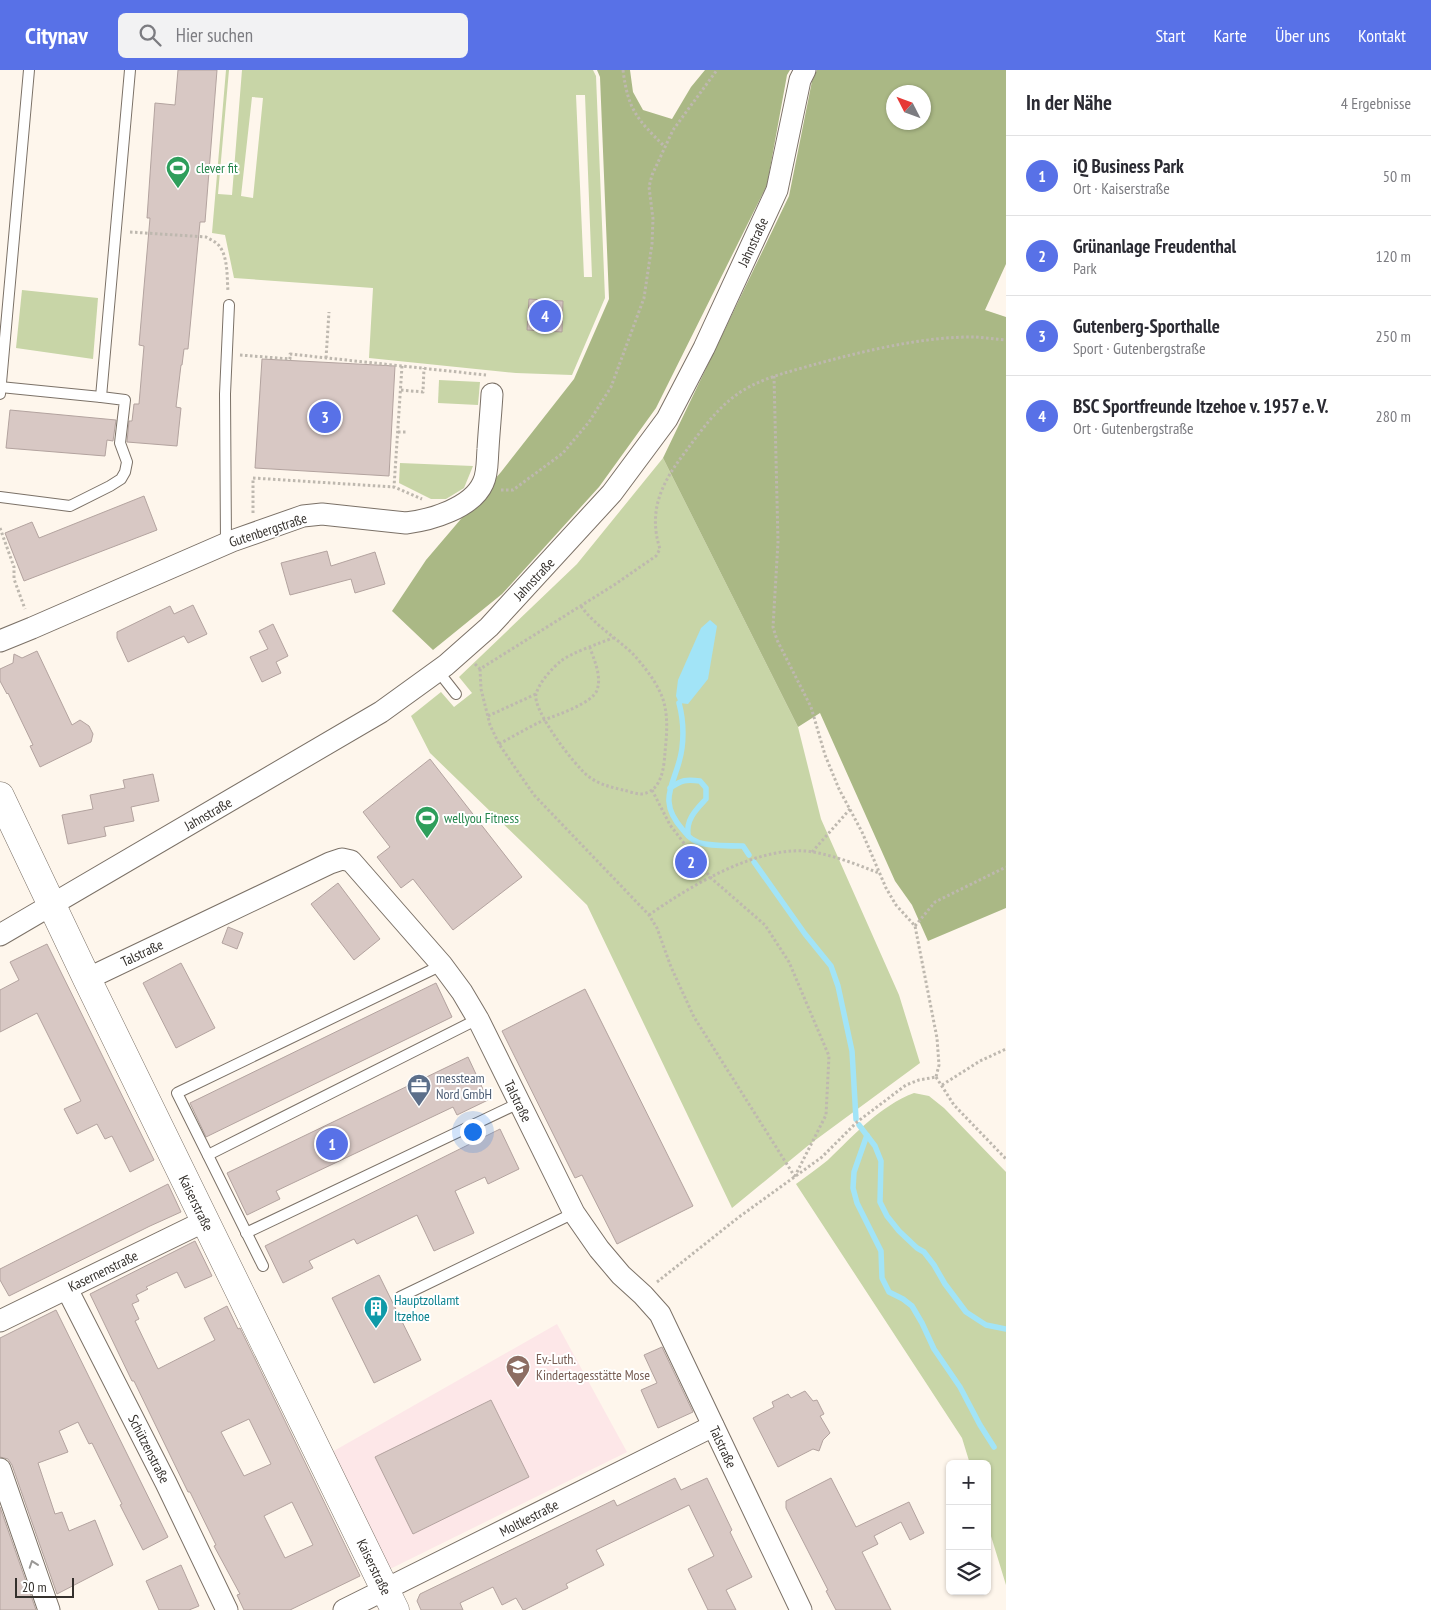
<!DOCTYPE html>
<html lang="de">
<head>
<meta charset="utf-8">
<style>
	body { margin:0; font-family:"PT Sans Narrow",sans-serif; background:#f2f2f3; color:#2b2b33 }
	.controls { position:absolute; right:15px; bottom:15px; display:grid; overflow:hidden; border-radius:8px; box-shadow:0 1px 4px #0004 }
	.controls button { width:45px; height:45px; display:grid; place-items:center; padding:0; border:0; border-bottom:1px solid #e1e1e2; background:#fff; color:#2b2b33; font:25px sans-serif }
	.compass { position:absolute; left:886px; top:15px; width:45px; height:45px; border-radius:50%; background:#fff; box-shadow:0 1px 4px #0004; rotate:312deg }
	.scale { position:absolute; left:15px; bottom:12px; width:59px; box-sizing:border-box; padding-left:5px; border:2px solid #34302c; border-top:0; font-size:14px; line-height:18px; white-space:nowrap; color:#34302c; -webkit-text-stroke:4px #fff; paint-order:stroke }
	.you { position:absolute; left:472px; top:1061px; width:18px; height:18px; margin:-12px; border:4px solid #fff; border-radius:50%; background:#1a73e8; box-shadow:0 0 0 8px #1a73e833 }
	.badge { display:grid; place-items:center; width:32px; height:32px; border-radius:50%; background:#5871e7; color:#fff; font-size:16px; font-weight:700 }
	.pin { position:absolute; translate:-50% -50%; border:2px solid #fff; box-shadow:0 1px 5px #0006 }
	.list { margin:0; padding:0; list-style:none }
	h2 { display:flex; justify-content:space-between; align-items:center; height:65px; margin:0; padding:0 20px; font-size:21px }
	h2 small { font-size:16px; font-weight:400; color:#7c7c81 }
	.list li { display:grid; grid-template-columns:32px 1fr auto; gap:15px; align-items:center; box-sizing:border-box; height:80px; padding:0 20px; border-top:1px solid #e1e1e2 }
	.list b { display:block; font-size:19px; white-space:nowrap }
	.list p { margin:0; font-size:16px; white-space:nowrap; color:#7c7c81 }
	.list em { font-size:16px; font-style:normal; color:#7c7c81 }
	.icon { flex:none; width:28px; height:28px; fill:none; stroke:currentColor; stroke-width:2; stroke-linecap:round; stroke-linejoin:round }
	.map { position:relative; flex:none; width:1006px; height:1540px; overflow:hidden }
	header { display:flex; align-items:center; gap:30px; box-sizing:border-box; height:70px; padding:0 25px; background:#5871e7; color:#fff }
	header strong { font-size:24px }
	nav { display:flex; gap:28px; margin-inline-start:auto; font-size:18px }
	.search { width:350px; height:45px; background:#f2f2f3; display:flex; align-items:center; gap:12px; box-sizing:border-box; padding:0 18px; border-radius:8px; color:#7c7c81; font-size:19px }
	main { display:flex }
	aside { flex:1; background:#fff }
	.map>svg:first-child { display:block }
</style>
</head>
<body>
<header>
<strong>Citynav</strong>
<div class="search"><svg class="icon" aria-label="search" viewBox="0 0 24 24"><circle cx="10" cy="10" r="6"/><path d="M15 15l6 6"/></svg>Hier suchen</div>
<nav><a>Start</a><a>Karte</a><a>Über uns</a><a>Kontakt</a></nav>
</header>
<main>
<div class="map">
<svg width="1006" height="1540" viewBox="0 0 1006 1540">
	<rect width="100%" height="100%" fill="#fef6ec"/>
	<path fill="#fde7e8" d="M 557,1254 L 627,1382 L 390,1499 L 332,1382 Z"/>
	<g fill="#c8d5a7" fill-rule="evenodd">
		<path d="M 226,0 L 229,0 L 218,124 L 232,125 L 242,0 L 593,0 L 596,6 L 605,228 L 572,305 L 516,303 L 369,288 L 373,218 L 234,208 L 225,165 L 212,163 ZM 576,25 L 585,25 L 592,207 L 584,207 ZM 252,27 L 263,28 L 253,128 L 241,126 Z"/>
		<path d="M 22,220 L 98,228 L 93,289 L 16,278 Z"/>
		<path d="M 439,310 L 480,312 L 478,335 L 438,333 Z"/>
		<path d="M 663,388 L 798,657 L 821,749 L 899,925 L 920,993 L 810,1074 L 732,1138 L 587,835 L 430,683 L 411,646 L 441,622 L 454,637 L 472,623 L 459,607 L 577,494 Z"/>
		<path d="M 400,393 L 473,396 L 464,418 L 446,429 L 431,429 L 399,413 Z"/>
		<path d="M 914,1023 L 929,1026 L 944,1038 L 1006,1102 L 1006,1515 L 987,1453 L 987,1394 L 970,1394 L 962,1368 L 796,1114 C 807,1106 818,1098 828,1090 C 854,1065 880,1036 914,1023 Z"/>
	</g>
	<g fill="#aab885" fill-rule="evenodd">
		<path d="M 597,0 L 630,0 L 633,22 L 643,40 L 672,49 L 691,17 L 705,0 L 790,0 L 787,5 L 767,115 L 656,338 L 599,417 L 502,524 L 433,580 L 392,541 L 426,490 L 501,402 L 574,309 L 609,229 L 600,7 Z"/>
		<path d="M 817,0 L 1006,0 L 1006,194 L 985,240 L 1006,247 L 1006,838 L 928,871 L 912,835 L 895,811 L 820,643 L 798,657 L 663,388 L 789,126 L 812,11 ZM 894,22 L 924,22 L 924,52 L 894,52 Z"/>
	</g>
	<path fill="#a2e4f7" d="M 710,550 L 717,556 L 708,609 L 688,634 L 679,633 L 676,626 L 678,610 L 701,558 Z"/>
	<g fill="none" stroke-linecap="round" stroke-linejoin="round">
		<g stroke="#a2e4f7" stroke-width="5.5">
			<path d="M 679,633 C 683,648 684,662 682,678 C 678,712 654,728 683,760 C 688,767 696,773 705,774 C 717,776 731,776 743,776 L 749,785"/>
			<path d="M 670,718 C 682,710 686,709 700,711 L 706,718 L 706,729 C 696,740 686,749 688,765"/>
			<path d="M 754,792 L 805,864 L 831,896 L 838,916 L 852,981 L 856,1049"/>
			<path d="M 859,1055 L 875,1076 L 881,1091 L 880,1132 L 887,1146 L 899,1161 L 917,1178 L 924,1182 L 934,1195 L 945,1214 L 966,1242 L 986,1255 L 1006,1259"/>
			<path d="M 867,1065 L 854,1102 L 853,1118 L 857,1133 L 881,1181 L 882,1208 L 889,1222 L 903,1229 L 912,1236 L 922,1253 L 934,1279 L 960,1317 L 980,1355 L 994,1377"/>
		</g>
	</g>
	<g fill="#d8c8c4" stroke="#b3a39f" fill-rule="evenodd">
		<path d="M 178,0 L 217,0 L 205,152 L 200,152 L 188,279 L 184,279 L 182,295 L 181,295 L 176,337 L 181,338 L 177,376 L 127,372 L 129,351 L 132,351 L 134,334 L 139,334 L 144,276 L 139,275 L 150,148 L 147,148 L 155,33 L 175,35 Z"/>
		<path d="M 529,229 L 563,231 L 562,262 L 527,260 Z"/>
		<path d="M 262,289 L 395,296 L 389,406 L 255,398 Z"/>
		<path d="M 10,340 L 116,350 L 113,371 L 107,370 L 105,386 L 6,378 Z"/>
		<path d="M 144,426 L 157,460 L 24,511 L 5,463 L 32,452 L 39,468 Z"/>
		<path d="M 327,481 L 331,496 L 375,482 L 385,514 L 355,523 L 351,509 L 290,525 L 281,493 Z"/>
		<path d="M 193,535 L 207,564 L 188,573 L 184,566 L 128,592 L 117,568 L 117,562 L 170,536 L 174,544 Z"/>
		<path d="M 273,554 L 288,586 L 276,592 L 281,603 L 262,612 L 250,587 L 268,579 L 259,561 Z"/>
		<path d="M 37,581 L 72,655 L 80,650 L 89,656 L 93,664 L 91,672 L 40,697 L 30,676 L 33,675 L 8,623 L 7,624 L 0,611 L 0,599 L 13,593 L 14,584 L 22,588 Z"/>
		<path d="M 430,689 L 522,807 L 453,860 L 413,809 L 401,818 L 377,787 L 390,777 L 363,742 Z"/>
		<path d="M 153,704 L 159,731 L 131,737 L 134,751 L 104,757 L 106,766 L 68,774 L 62,745 L 93,739 L 90,725 L 125,718 L 123,710 Z"/>
		<path d="M 338,813 L 380,869 L 354,890 L 311,834 Z"/>
		<path d="M 228,857 L 243,863 L 237,879 L 222,873 Z"/>
		<path d="M 47,874 L 154,1090 L 130,1102 L 112,1066 L 105,1069 L 97,1054 L 77,1064 L 64,1039 L 81,1031 L 37,943 L 0,962 L 0,920 L 19,910 L 10,892 Z"/>
		<path d="M 181,893 L 215,958 L 176,978 L 143,913 Z"/>
		<path d="M 436,913 L 452,947 L 206,1067 L 190,1033 Z"/>
		<path d="M 585,919 L 693,1136 L 617,1174 L 582,1105 L 575,1108 L 502,961 Z"/>
		<path d="M 468,987 L 488,1030 L 457,1045 L 453,1037 L 276,1121 L 280,1129 L 247,1145 L 227,1103 Z"/>
		<path d="M 500,1059 L 519,1099 L 488,1114 L 485,1107 L 455,1121 L 474,1163 L 434,1181 L 417,1145 L 357,1174 L 354,1169 L 309,1191 L 313,1198 L 283,1213 L 265,1176 Z"/>
		<path d="M 168,1114 L 181,1142 L 150,1156 L 9,1226 L 0,1210 L 0,1199 Z"/>
		<path d="M 195,1171 L 212,1206 L 185,1218 L 177,1202 L 146,1217 L 148,1219 L 136,1225 L 139,1231 L 132,1234 L 139,1249 L 135,1251 L 158,1299 L 215,1270 L 204,1248 L 227,1236 L 238,1259 L 240,1258 L 360,1506 L 290,1540 L 244,1540 L 237,1525 L 240,1524 L 214,1476 L 216,1475 L 190,1422 L 188,1422 L 134,1311 L 132,1311 L 90,1224 ZM 249,1349 L 271,1394 L 244,1406 L 221,1362 ZM 292,1432 L 313,1475 L 285,1488 L 264,1446 Z"/>
		<path d="M 379,1205 L 421,1290 L 374,1313 L 332,1228 Z"/>
		<path d="M 56,1240 L 168,1467 L 143,1480 L 120,1435 L 122,1434 L 92,1373 L 89,1374 L 78,1352 L 59,1361 L 68,1382 L 38,1393 L 55,1444 L 62,1442 L 69,1461 L 95,1450 L 113,1495 L 57,1524 L 12,1395 L 8,1389 L 0,1387 L 0,1268 Z"/>
		<path d="M 662,1277 L 693,1342 L 658,1358 L 641,1320 L 657,1313 L 644,1285 Z"/>
		<path d="M 805,1321 L 813,1331 L 817,1330 L 824,1344 L 820,1346 L 830,1363 L 823,1370 L 819,1381 L 813,1379 L 778,1397 L 753,1348 L 774,1337 L 772,1332 L 788,1324 L 791,1328 Z"/>
		<path d="M 491,1330 L 529,1407 L 413,1464 L 375,1387 Z"/>
		<path d="M 675,1408 L 681,1420 L 707,1408 L 732,1460 L 730,1462 L 752,1507 L 726,1520 L 736,1540 L 708,1540 L 688,1499 L 714,1486 L 689,1435 L 596,1480 L 604,1495 L 566,1514 L 568,1518 L 524,1540 L 523,1540 L 516,1528 L 502,1535 L 493,1517 L 460,1533 L 463,1540 L 421,1540 L 417,1531 L 420,1524 L 614,1430 L 617,1436 Z"/>
		<path d="M 831,1408 L 856,1457 L 909,1432 L 920,1455 L 924,1463 L 910,1470 L 901,1452 L 874,1466 L 878,1474 L 862,1482 L 891,1540 L 836,1540 L 826,1521 L 828,1520 L 786,1438 L 786,1431 Z"/>
		<path d="M 0,1437 L 36,1540 L 0,1540 Z"/>
		<path d="M 181,1495 L 199,1536 L 189,1540 L 159,1540 L 146,1511 Z"/>
	</g>
	<g fill="none" stroke-linecap="round" stroke-linejoin="round">
		<defs>
			<g id="lane">
				<path d="M 0,317 L 101,327"/>
				<path d="M 0,324 L 29,0"/>
				<path d="M 0,427 L 70,436 L 110,416 L 121,409 L 125,402 L 127,392 L 120,373 L 125,330 L 101,327 L 130,0"/>
				<path d="M 226,474 L 225,324 L 229,235"/>
				<path d="M 438,601 L 456,624"/>
				<path d="M 208,1085 L 478,949"/>
				<path d="M 246,1163 L 519,1033"/>
				<path d="M 263,1196 L 177,1023 L 442,895"/>
				<path d="M 400,1227 L 574,1143"/>
			</g>
			<g id="street">
				<path d="M 0,571 L 32,558 L 232,471 L 303,446 L 322,444 L 406,453 C 431,450 472,438 483,413 C 488,403 487,390 488,379 C 489,361 491,342 492,324"/>
				<path d="M 0,865 L 381,642 L 446,595 L 489,557 L 612,423 L 667,349 L 704,278 L 777,120 L 800,10 L 805,0"/>
				<path d="M 87,909 L 330,793 L 342,789 L 351,791 L 442,895 L 462,922 L 478,949 L 574,1143 L 599,1179 L 621,1205 L 643,1225 L 660,1244 L 801,1540"/>
				<path d="M 67,1219 L 166,1413 L 227,1540"/>
				<path d="M 0,1251 L 205,1151"/>
				<path d="M 0,1399 L 49,1540"/>
				<path d="M 344,1540 L 713,1356"/>
			</g>
			<path id="secondary" d="M 0,726 L 87,909 L 395,1540"/>
		</defs>
		<use href="#lane" stroke="#7b7167" stroke-width="12"/>
		<use href="#street" stroke="#7b7167" stroke-width="23"/>
		<use href="#secondary" stroke="#7b7167" stroke-width="29"/>
		<g stroke="#beb8af" stroke-width="3" stroke-dasharray="2.5 2.5" stroke-linecap="butt">
			<path d="M 623,0 C 628,40 637,49 665,77"/>
			<path d="M 130,162 L 206,167 C 211,170 217,172 220,177 C 228,188 227,208 228,222"/>
			<path d="M 240,285 L 290,289 L 290,284 L 486,305"/>
			<path d="M 326,288 L 329,242"/>
			<path d="M 402,296 L 394,417 L 422,429"/>
			<path d="M 774,306 L 778,472 L 773,557 L 777,570 L 811,637 L 825,685 L 839,719 L 862,762 L 886,818 L 896,835 L 915,856 L 937,968 L 939,995 L 936,1007"/>
			<path d="M 401,320 L 423,322 L 424,298"/>
			<path d="M 398,362 L 408,362"/>
			<path d="M 501,420 L 513,420 L 563,383 L 589,352 L 611,317 L 644,228 L 652,174 L 653,149 L 649,117 L 652,105 L 673,60 L 717,0"/>
			<path d="M 253,443 L 253,408 L 394,417"/>
			<path d="M 0,458 L 14,497 L 14,509 L 25,539"/>
			<path d="M 581,536 C 595,556 617,568 634,585 C 643,595 654,609 660,622 C 669,640 667,663 665,682 C 664,697 662,722 641,724 C 636,724 628,721 623,720 C 610,717 598,714 588,706 C 575,696 532,640 536,624 C 539,613 552,598 561,591 C 571,583 600,573 613,568"/>
			<path d="M 475,594 L 480,599 L 614,515 L 656,486 L 660,479 C 648,442 661,414 683,385 C 701,361 717,337 742,321 C 763,308 785,303 809,296 C 859,282 924,266 976,267 C 986,268 996,269 1006,270"/>
			<path d="M 480,599 L 481,619 L 490,655 L 499,674 L 516,699 L 534,725 L 649,845 L 657,858 L 671,897 L 694,947 L 795,1107"/>
			<path d="M 488,646 L 536,624"/>
			<path d="M 499,674 C 514,666 529,657 544,650 C 557,645 593,633 597,620 C 602,607 594,589 590,578"/>
			<path d="M 652,720 L 670,755 L 711,808 L 765,855 L 789,892 L 829,986 L 826,1045 L 795,1106"/>
			<path d="M 812,782 L 850,739"/>
			<path d="M 649,845 C 690,816 761,773 813,782 C 836,786 858,795 879,803"/>
			<path d="M 915,856 L 935,832 L 1006,797"/>
			<path d="M 936,1007 L 954,1035 L 1006,1089"/>
			<path d="M 942,1015 L 980,991 L 1006,979"/>
			<path d="M 657,1212 L 739,1147 L 822,1087 L 857,1052 L 906,1015 L 919,1010 L 936,1007"/>
		</g>
		<use href="#lane" stroke="#fff" stroke-width="10"/>
		<use href="#street" stroke="#fff" stroke-width="21"/>
		<use href="#secondary" stroke="#fff" stroke-width="28"/>
	</g>
	<defs><path id="oneway-chevron" d="M-2-3.5L2.5 0L-2 3.5" fill="none" stroke-width="1.6" stroke-linecap="round" stroke-linejoin="round" transform="scale(1.25)"/></defs>
	<use stroke="#9a9896" href="#oneway-chevron" transform="translate(33 1494) rotate(-109)"/>
	<defs>
		<symbol id="stadium-pin" viewBox="-11 -11 22 30"><path d="M0 17L-7.5 6A9.5 9.5 0 1 1 7.5 6Z" fill="#2e9e5b" stroke="#fff"/><path d="M0-5a6.5 5 0 1 0 0 10a6.5 5 0 1 0 0-10ZM-3.5-1.8h7v3.6h-7Z" fill="#fff"/></symbol>
		<symbol id="office-pin" viewBox="-11 -11 22 30"><path d="M0 17L-7.5 6A9.5 9.5 0 1 1 7.5 6Z" fill="#5c6f8a" stroke="#fff"/><path d="M-6-3h4V-5.5h4V-3h4V5H-6ZM-1-4.5V-3h2v-1.5ZM-6 0V1H6V0Z" fill="#fff"/></symbol>
		<symbol id="building-pin" viewBox="-11 -11 22 30"><path d="M0 17L-7.5 6A9.5 9.5 0 1 1 7.5 6Z" fill="#0f9aa8" stroke="#fff"/><path d="M-4-6H4V6H1V3H-1V6H-4ZM-2.5-4.3h1.7v1.8h-1.7ZM.8-4.3h1.7v1.8H.8ZM-2.5-1h1.7V.8h-1.7ZM.8-1h1.7V.8H.8Z" fill="#fff"/></symbol>
		<symbol id="school-pin" viewBox="-11 -11 22 30"><path d="M0 17L-7.5 6A9.5 9.5 0 1 1 7.5 6Z" fill="#8d6e63" stroke="#fff"/><path d="M0-5L7-2L0 1L-7-2ZM-4 1L0 2.5L4 1V4Q0 6-4 4Z" fill="#fff"/></symbol>
	</defs>
	<g fill-rule="evenodd">
		<use href="#stadium-pin" x="164" y="84" width="28" height="38"/>
		<use href="#stadium-pin" x="413" y="734" width="28" height="38"/>
		<use href="#office-pin" x="405" y="1002" width="28" height="38"/>
		<use href="#building-pin" x="362" y="1224" width="28" height="38"/>
		<use href="#school-pin" x="504" y="1283" width="28" height="38"/>
	</g>
	<g text-anchor="middle" dominant-baseline="central" stroke-width="4" stroke-linejoin="round" paint-order="stroke">
		<g font-size="14" fill="#27864d" stroke="#fff" text-anchor="start">
			<text x="196" y="98">clever fit</text>
			<text x="444" y="748">wellyou Fitness</text>
		</g>
		<g font-size="14" fill="#34302c" stroke="#fff">
			<text transform="translate(753 172) rotate(-65)">Jahnstraße</text>
			<text transform="translate(268 460) rotate(-18)">Gutenbergstraße</text>
			<text transform="translate(534 509) rotate(-47)">Jahnstraße</text>
			<text transform="translate(208 744) rotate(-30)">Jahnstraße</text>
			<text transform="translate(142 883) rotate(-25)">Talstraße</text>
			<text transform="translate(518 1031) rotate(64)">Talstraße</text>
			<text transform="translate(196 1133) rotate(64)">Kaiserstraße</text>
			<text transform="translate(103 1201) rotate(-26)">Kasernenstraße</text>
			<text transform="translate(723 1377) rotate(65)">Talstraße</text>
			<text transform="translate(149 1379) rotate(63)">Schützenstraße</text>
			<text transform="translate(529 1448) rotate(-27)">Moltkestraße</text>
			<text transform="translate(374 1497) rotate(64)">Kaiserstraße</text>
		</g>
		<g font-size="14" fill="#4e5e75" stroke="#fff" text-anchor="start">
			<text x="436" y="1008">messteam<tspan x="436" dy="16">Nord GmbH</tspan></text>
		</g>
		<g font-size="14" fill="#0d838f" stroke="#fff" text-anchor="start">
			<text x="394" y="1230">Hauptzollamt<tspan x="394" dy="16">Itzehoe</tspan></text>
		</g>
		<g font-size="14" fill="#785e54" stroke="#fff" text-anchor="start">
			<text x="536" y="1289">Ev.-Luth.<tspan x="536" dy="16">Kindertagesstätte Mose</tspan></text>
		</g>
	</g>
</svg>
<div class="controls">
<button>+</button>
<button>−</button>
<button><svg class="icon" aria-label="layers" viewBox="0 0 24 24"><path d="M12 4l9 5-9 5-9-5zM3 14l9 5 9-5"/></svg></button>
</div>
<svg class="compass" viewBox="-18 -18 36 36"><path d="M0-13l5 13h-10z" fill="#e53935"/><path d="M0 13l5-13h-10z" fill="#7c7c81"/></svg>
<div class="scale">20 m</div>
<div class="you"></div>
<div class="pin badge" style="left:332px;top:1074px">1</div>
<div class="pin badge" style="left:691px;top:792px">2</div>
<div class="pin badge" style="left:325px;top:347px">3</div>
<div class="pin badge" style="left:545px;top:246px">4</div>
</div>
<aside>
<h2>In der Nähe<small>4 Ergebnisse</small></h2>
<ul class="list">
<li><span class="badge">1</span><div><b>iQ Business Park</b><p>Ort · Kaiserstraße</p></div><em>50 m</em></li>
<li><span class="badge">2</span><div><b>Grünanlage Freudenthal</b><p>Park</p></div><em>120 m</em></li>
<li><span class="badge">3</span><div><b>Gutenberg-Sporthalle</b><p>Sport · Gutenbergstraße</p></div><em>250 m</em></li>
<li><span class="badge">4</span><div><b>BSC Sportfreunde Itzehoe v. 1957 e. V.</b><p>Ort · Gutenbergstraße</p></div><em>280 m</em></li>
</ul>
</aside>
</main>
</body>
</html>
